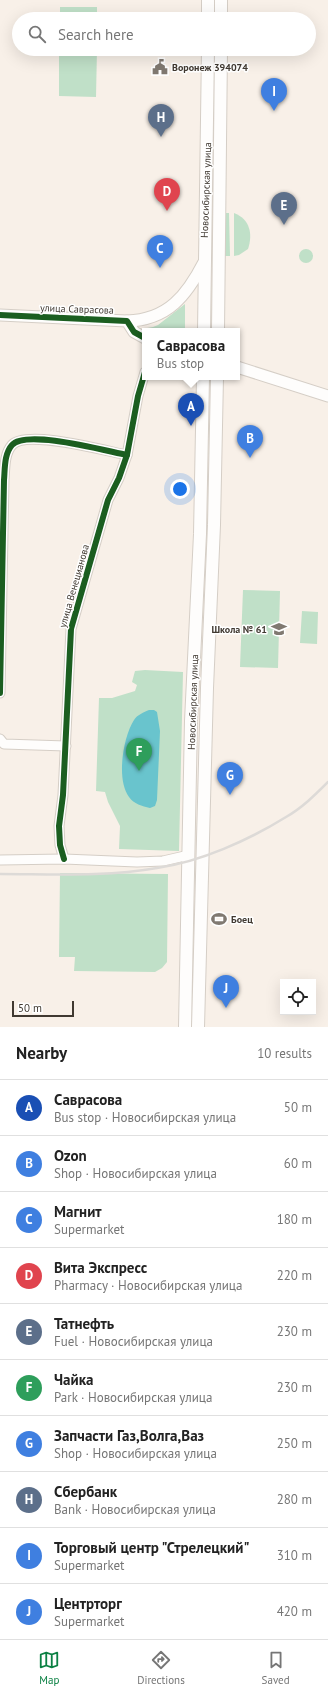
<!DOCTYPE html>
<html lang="en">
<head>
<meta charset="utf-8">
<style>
	body { margin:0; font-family:"PT Sans",sans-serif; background:#f6f6f6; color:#222 }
	.controls { position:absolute; right:12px; bottom:12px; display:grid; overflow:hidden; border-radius:0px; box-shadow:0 4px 16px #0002 }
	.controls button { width:36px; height:36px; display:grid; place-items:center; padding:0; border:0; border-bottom:1px solid #e0e0e0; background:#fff; color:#222; font:20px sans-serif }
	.scale { position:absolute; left:12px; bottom:10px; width:62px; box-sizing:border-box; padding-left:4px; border:2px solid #403931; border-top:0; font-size:11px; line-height:14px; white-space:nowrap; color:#403931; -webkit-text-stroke:3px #fff; paint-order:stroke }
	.you { position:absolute; left:180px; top:489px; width:14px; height:14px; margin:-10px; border:3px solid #fff; border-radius:50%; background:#1a73e8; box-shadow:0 0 0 6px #1a73e833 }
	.badge { display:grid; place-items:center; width:26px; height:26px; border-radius:50%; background:#0b8043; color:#fff; font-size:13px; font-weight:700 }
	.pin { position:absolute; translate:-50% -33px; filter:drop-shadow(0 1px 2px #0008) }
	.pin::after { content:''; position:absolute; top:21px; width:14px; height:12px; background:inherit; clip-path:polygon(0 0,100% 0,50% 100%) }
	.popup { position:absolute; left:142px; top:328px; width:98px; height:52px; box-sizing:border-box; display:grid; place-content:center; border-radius:0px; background:#fff; filter:drop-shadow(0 1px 3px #0005); font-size:13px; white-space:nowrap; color:#767676 }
	.popup b { font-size:15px; color:#222 }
	.popup::after { content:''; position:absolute; left:50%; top:100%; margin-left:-8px; border:8px solid transparent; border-top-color:#fff }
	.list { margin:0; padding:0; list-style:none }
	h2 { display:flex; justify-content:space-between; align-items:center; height:52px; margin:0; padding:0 16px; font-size:17px }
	h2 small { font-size:13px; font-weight:400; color:#767676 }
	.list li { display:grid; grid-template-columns:26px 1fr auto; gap:12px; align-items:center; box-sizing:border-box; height:56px; padding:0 16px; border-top:1px solid #e0e0e0 }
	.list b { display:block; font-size:15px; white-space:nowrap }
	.list p { margin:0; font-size:13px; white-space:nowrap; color:#767676 }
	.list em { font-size:13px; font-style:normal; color:#767676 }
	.icon { flex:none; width:22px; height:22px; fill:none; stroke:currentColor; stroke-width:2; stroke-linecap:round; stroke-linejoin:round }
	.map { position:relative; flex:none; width:328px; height:1027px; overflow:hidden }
	.search { position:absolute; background:#fff; box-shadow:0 4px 16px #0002; left:12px; right:12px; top:12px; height:44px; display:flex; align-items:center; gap:10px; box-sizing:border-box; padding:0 14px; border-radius:22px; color:#767676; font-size:15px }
	.sheet { height:612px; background:#fff }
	nav { display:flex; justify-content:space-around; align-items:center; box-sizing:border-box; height:56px; border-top:1px solid #e0e0e0; background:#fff; font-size:11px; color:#767676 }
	nav a { display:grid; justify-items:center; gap:2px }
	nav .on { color:#0b8043 }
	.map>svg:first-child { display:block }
</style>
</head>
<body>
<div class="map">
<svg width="328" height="1027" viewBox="0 0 328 1027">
	<rect width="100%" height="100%" fill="#f8f0e8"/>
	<g fill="#c0e0c8">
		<rect x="60" y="7" width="37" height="12"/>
		<path d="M 59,49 L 97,49 L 96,97 L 59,96 Z"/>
		<path d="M 223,213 L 229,213 L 230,256 L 224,256 Z"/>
		<path d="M 234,213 C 250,219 253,234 248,249 L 239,255 L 234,256 Z"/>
		<circle cx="306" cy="256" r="7"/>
		<path d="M 185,304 L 185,331 L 146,331 L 142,329 L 153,327 L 158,325 Z"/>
		<path d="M 243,590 L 280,591 L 278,668 L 240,667 Z"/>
		<path d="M 302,611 L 318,612 L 317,644 L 300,643 Z"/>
		<path d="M 145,670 L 183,672 L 179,851 L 119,849 L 120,826 L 108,802 L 105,792 L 96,791 L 99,698 L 112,698 L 135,691 L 137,685 L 132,682 L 135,671 Z"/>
		<path d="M 60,873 L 168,874 L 167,962 L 162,968 L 155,972 L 74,971 L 75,957 L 59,957 Z"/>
	</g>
	<path fill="#69c4cd" d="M 149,710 L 154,710 L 157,712 L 160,731 L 157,800 L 155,806 L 150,808 C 142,806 134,804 129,797 C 116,780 123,737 134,720 C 137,715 144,712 149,710 Z"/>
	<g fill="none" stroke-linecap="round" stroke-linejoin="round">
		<defs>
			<g id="minor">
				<path d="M 0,693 L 4,480 C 5,469 4,454 12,445 C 26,429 106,451 127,455"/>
				<path d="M 0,739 L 4,744 L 66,746"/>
				<path d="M 64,859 L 60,845 L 59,826 L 63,795 L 71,629 L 108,500 L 119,478 L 127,455 L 138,396 L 145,372"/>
				<path d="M 0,860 L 64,859 L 137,862 L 163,861 L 189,855"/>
			</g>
			<g id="tertiary">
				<path d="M 0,315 L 127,321 L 134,332 L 145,338"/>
				<path d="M 127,321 C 168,320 187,295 204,262"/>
				<path d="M 237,367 L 328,396"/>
			</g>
			<g id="secondary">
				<path d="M 208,0 L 208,19"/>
				<path d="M 221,19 L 221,0"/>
				<path d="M 204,331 L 208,49"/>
				<path d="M 218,331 L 221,49"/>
				<path d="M 185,1027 L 191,721 L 200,534 L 203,377"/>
				<path d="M 198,1027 L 207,688 L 214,525 L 217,377"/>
			</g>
		</defs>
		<use href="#minor" stroke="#d5cec6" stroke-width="11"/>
		<use href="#tertiary" stroke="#d5cec6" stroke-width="13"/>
		<use href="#secondary" stroke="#d5cec6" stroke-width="14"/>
		<use href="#minor" stroke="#fefdfc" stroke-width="9"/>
		<use href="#tertiary" stroke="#fefdfc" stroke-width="11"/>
		<use href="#secondary" stroke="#fefdfc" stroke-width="12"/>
		<path stroke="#dddad7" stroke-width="2.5" d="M 0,874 C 52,874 106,877 157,868 C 200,862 249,840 286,817 C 302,808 315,795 328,782"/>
		<defs>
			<g id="cycleway">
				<path d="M 0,315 L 127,321 L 134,332 L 145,338"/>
				<path d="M 0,693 L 4,480 C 5,469 4,454 12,445 C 26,429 106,451 127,455"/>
				<path d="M 64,859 L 60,845 L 59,826 L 63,795 L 71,629 L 108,500 L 119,478 L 127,455 L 138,396 L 145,372"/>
			</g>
		</defs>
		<use href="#cycleway" stroke="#fff" stroke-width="8"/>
		<use href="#cycleway" stroke="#1b5e20" stroke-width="6"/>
	</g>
	<defs>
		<symbol id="civic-bare" viewBox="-9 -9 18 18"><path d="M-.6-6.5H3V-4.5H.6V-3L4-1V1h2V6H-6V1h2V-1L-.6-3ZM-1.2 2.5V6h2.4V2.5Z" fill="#807971" stroke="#fff" stroke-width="2.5" paint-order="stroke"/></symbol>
		<symbol id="school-bare" viewBox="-9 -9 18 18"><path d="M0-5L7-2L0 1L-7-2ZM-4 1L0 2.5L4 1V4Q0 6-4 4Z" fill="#807971" stroke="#fff" stroke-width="2.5" paint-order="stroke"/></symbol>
		<symbol id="stadium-bare" viewBox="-9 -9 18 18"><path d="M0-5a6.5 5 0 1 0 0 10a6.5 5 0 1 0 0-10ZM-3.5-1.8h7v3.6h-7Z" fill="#807971" stroke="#fff" stroke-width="2.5" paint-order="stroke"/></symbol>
	</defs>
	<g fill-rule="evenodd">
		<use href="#civic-bare" x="149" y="56" width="22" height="22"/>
		<use href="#school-bare" x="268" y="618" width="22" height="22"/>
		<use href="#stadium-bare" x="208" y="908" width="22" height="22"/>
	</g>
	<g text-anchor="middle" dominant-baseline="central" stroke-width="3" stroke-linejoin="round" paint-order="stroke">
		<g font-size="10" font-weight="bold" fill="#403931" stroke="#fff" text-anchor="start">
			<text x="172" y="67">Воронеж 394074</text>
			<text x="267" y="629" text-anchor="end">Школа № 61</text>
			<text x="231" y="919">Боец</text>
		</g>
		<g font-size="10" fill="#403931" stroke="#fff">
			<text transform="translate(206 190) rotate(-88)">Новосибирская улица</text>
			<text transform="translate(77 309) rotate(2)">улица Саврасова</text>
			<text transform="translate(74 586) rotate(-74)">улица Венецианова</text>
			<text transform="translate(193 702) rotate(-88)">Новосибирская улица</text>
		</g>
	</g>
</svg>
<div class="controls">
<button><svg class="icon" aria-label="locate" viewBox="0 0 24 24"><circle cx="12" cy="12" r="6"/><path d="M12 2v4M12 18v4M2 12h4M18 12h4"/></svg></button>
</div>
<div class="scale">50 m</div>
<div class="you"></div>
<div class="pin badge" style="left:191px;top:426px;background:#1a4fb4">A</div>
<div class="popup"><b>Саврасова</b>Bus stop</div>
<div class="pin badge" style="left:250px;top:458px;background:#3f7fe0">B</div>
<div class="pin badge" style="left:160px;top:268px;background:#3f7fe0">C</div>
<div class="pin badge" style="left:167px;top:211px;background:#e0444e">D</div>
<div class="pin badge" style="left:284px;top:225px;background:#5c6f8a">E</div>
<div class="pin badge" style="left:139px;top:771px;background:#2e9e5b">F</div>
<div class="pin badge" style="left:230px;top:795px;background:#3f7fe0">G</div>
<div class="pin badge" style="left:161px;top:137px;background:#5c6f8a">H</div>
<div class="pin badge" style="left:274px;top:111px;background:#3f7fe0">I</div>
<div class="pin badge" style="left:226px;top:1008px;background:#3f7fe0">J</div>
<div class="search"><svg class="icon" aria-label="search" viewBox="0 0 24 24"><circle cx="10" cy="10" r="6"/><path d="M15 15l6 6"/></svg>Search here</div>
</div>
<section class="sheet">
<h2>Nearby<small>10 results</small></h2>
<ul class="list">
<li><span class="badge" style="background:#1a4fb4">A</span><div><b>Саврасова</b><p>Bus stop · Новосибирская улица</p></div><em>50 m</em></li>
<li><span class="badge" style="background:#3f7fe0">B</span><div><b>Ozon</b><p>Shop · Новосибирская улица</p></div><em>60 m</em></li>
<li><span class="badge" style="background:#3f7fe0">C</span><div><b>Магнит</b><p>Supermarket</p></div><em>180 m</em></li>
<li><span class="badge" style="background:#e0444e">D</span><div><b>Вита Экспресс</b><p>Pharmacy · Новосибирская улица</p></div><em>220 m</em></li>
<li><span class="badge" style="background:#5c6f8a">E</span><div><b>Татнефть</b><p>Fuel · Новосибирская улица</p></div><em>230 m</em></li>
<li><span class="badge" style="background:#2e9e5b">F</span><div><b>Чайка</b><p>Park · Новосибирская улица</p></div><em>230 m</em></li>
<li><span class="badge" style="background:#3f7fe0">G</span><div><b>Запчасти Газ,Волга,Ваз</b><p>Shop · Новосибирская улица</p></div><em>250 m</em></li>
<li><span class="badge" style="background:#5c6f8a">H</span><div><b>Сбербанк</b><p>Bank · Новосибирская улица</p></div><em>280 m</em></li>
<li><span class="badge" style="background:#3f7fe0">I</span><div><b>Торговый центр &quot;Стрелецкий&quot;</b><p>Supermarket</p></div><em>310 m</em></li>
<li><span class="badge" style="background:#3f7fe0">J</span><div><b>Центрторг</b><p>Supermarket</p></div><em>420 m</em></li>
</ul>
</section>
<nav>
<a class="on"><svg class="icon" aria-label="map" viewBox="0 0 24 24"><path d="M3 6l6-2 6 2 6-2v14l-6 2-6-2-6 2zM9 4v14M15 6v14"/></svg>Map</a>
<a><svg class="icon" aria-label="directions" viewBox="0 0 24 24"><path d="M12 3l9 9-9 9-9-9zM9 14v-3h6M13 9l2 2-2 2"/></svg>Directions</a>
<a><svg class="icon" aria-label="saved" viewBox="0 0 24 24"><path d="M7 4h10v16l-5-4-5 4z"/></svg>Saved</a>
</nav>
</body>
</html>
